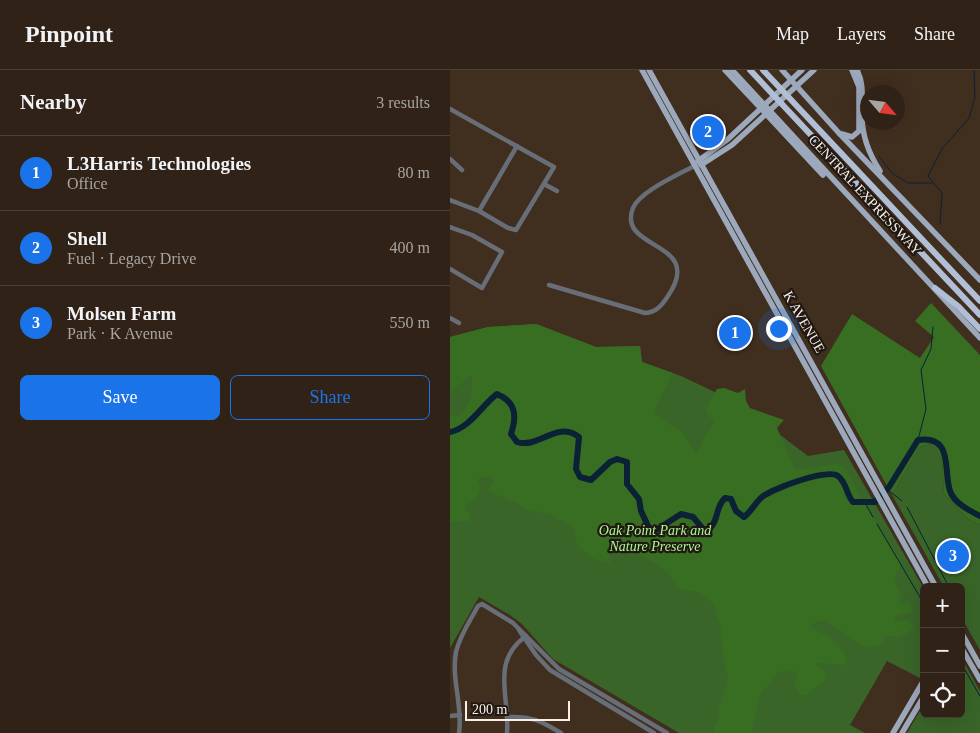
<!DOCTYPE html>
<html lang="en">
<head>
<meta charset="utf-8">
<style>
	body { margin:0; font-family:Georgia,serif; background:#3c2f24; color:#f1f3f6 }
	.controls { position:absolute; right:15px; bottom:15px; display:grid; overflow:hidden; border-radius:8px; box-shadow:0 5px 20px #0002 }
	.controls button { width:45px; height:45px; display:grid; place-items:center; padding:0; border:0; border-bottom:1px solid #4b3f36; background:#302217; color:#f1f3f6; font:25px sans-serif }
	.compass { position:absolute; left:410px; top:15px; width:45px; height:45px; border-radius:50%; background:#302217; box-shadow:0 5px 20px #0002; rotate:118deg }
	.scale { position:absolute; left:15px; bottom:12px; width:105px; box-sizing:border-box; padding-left:5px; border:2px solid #faefe5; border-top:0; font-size:14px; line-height:18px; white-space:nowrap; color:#faefe5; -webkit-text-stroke:4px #201812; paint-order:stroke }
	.you { position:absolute; left:328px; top:258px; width:18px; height:18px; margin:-12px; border:4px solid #fff; border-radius:50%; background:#1a73e8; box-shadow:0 0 0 8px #1a73e833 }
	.badge { display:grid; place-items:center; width:32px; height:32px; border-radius:50%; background:#1a73e8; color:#fff; font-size:16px; font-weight:700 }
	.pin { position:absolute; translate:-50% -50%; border:2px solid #fff; box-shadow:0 1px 5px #0006 }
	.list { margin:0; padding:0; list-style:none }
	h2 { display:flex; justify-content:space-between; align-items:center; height:65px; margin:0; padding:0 20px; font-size:21px }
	h2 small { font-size:16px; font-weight:400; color:#a8a4a1 }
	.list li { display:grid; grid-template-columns:32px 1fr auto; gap:15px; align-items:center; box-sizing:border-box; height:75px; padding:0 20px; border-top:1px solid #4b3f36 }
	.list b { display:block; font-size:19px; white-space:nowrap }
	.list p { margin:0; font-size:16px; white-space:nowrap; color:#a8a4a1 }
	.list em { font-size:16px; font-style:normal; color:#a8a4a1 }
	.actions { display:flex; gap:10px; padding:15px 20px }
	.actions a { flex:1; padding:11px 0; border:1px solid #1a73e8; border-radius:8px; text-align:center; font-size:18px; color:#1a73e8 }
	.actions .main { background:#1a73e8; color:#fff }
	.icon { flex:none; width:28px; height:28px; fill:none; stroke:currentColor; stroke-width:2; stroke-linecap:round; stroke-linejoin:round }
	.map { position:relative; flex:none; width:530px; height:663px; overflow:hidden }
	header { display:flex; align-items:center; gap:30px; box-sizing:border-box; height:70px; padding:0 25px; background:#302217; border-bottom:1px solid #4b3f36 }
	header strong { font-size:24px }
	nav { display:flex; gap:28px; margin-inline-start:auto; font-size:18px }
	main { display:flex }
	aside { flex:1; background:#302217 }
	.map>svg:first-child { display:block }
</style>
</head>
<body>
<header>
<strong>Pinpoint</strong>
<nav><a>Map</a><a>Layers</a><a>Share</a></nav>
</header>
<main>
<aside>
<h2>Nearby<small>3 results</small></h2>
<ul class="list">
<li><span class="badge">1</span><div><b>L3Harris Technologies</b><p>Office</p></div><em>80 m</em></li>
<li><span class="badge">2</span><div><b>Shell</b><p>Fuel · Legacy Drive</p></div><em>400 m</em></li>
<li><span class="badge">3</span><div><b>Molsen Farm</b><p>Park · K Avenue</p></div><em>550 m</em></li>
</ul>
<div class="actions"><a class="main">Save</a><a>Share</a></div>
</aside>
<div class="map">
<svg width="530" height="663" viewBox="0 0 530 663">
	<rect width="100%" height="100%" fill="#402e1f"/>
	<g fill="#396529">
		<path d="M 86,254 L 146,277 L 190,276 L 192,292 L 231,306 L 288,333 L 358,386 L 394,380 L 474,519 L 474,601 L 470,608 L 437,591 L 400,655 L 415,663 L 229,663 L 103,589 L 72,554 L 60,545 L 29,527 L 0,578 L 0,267 L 38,257 Z"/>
		<path d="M 486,373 L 492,390 L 494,424 L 518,449 L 530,455 L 530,580 L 511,547 L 511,517 L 494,517 L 442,425 L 470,377 Z"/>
		<path d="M 511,587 L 530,621 L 530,663 L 457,663 L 474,634 L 474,644 L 511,644 Z"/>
	</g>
	<g fill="#386e21">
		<path d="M 481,233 L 530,285 L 530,455 L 518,449 L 494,424 L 492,390 L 485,373 L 470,377 L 442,425 L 371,296 L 402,244 L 470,288 L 484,267 L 465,251 Z"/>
		<path d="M 86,254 L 146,277 L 190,276 L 192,292 L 223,303 L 203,342 L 233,363 L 247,385 L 254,367 L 264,352 L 255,341 L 267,319 L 274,318 L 288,323 L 295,319 L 296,331 L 300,338 L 334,350 L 327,358 L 345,400 L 385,394 L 393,396 L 451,494 L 444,510 L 450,522 L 449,535 L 459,531 L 462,542 L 446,546 L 443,554 L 457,549 L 465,557 C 448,572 447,562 435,568 L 434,574 L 416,578 L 375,550 L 361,554 L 361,558 C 378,565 389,572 397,589 L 394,595 L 368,593 L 365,594 L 375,602 L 376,610 L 357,625 L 349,624 L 344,613 L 348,605 L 346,602 L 337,600 L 328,602 L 311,624 L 301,663 L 262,663 L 269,646 L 269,638 L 278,607 L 273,588 L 271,557 L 263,533 L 245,521 L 230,519 L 217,502 L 207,495 L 175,476 L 163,475 L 158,486 L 161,493 C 149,493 136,486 129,476 C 125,472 125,463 122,457 L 101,445 L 72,438 L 68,433 L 37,421 L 45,411 L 40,407 L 31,407 L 28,411 L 31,418 C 28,426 26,431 17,434 L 14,439 L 20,444 L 20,451 L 0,452 L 0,345 L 5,347 C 22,337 21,324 22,306 L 0,321 L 0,267 L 38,257 Z"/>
	</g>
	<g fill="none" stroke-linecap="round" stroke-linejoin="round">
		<g stroke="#0a2136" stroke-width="1">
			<path d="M 429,86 L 442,103 L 458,113 L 482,113"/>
			<path d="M 490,154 L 492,123 L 478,106 L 492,79 L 519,48 L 525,27 L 524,0"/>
			<path d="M 468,370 L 476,339 L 471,300 L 481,279 L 483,257"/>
			<path d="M 437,419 L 452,431"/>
			<path d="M 415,433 L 423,447"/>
			<path d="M 457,437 L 499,517"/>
			<path d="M 427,454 L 474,534"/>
			<path d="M 511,593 L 530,626"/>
		</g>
		<path stroke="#0a2136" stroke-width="6" d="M 0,362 C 20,358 32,335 47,324 C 66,332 67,346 61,364 L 67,372 C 89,379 107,350 129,367 L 126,399 L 130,407 L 141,410 L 160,392 L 167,389 L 177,392 L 177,414 L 189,429 L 191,441 L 199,458 L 206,460 L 231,444 L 243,447 L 253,459 L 259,459 C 269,451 265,437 275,428 L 281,429 L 286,441 L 294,447 C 301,442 305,433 312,427 C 322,419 377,398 388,406 C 397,413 396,424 403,432 L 425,432 L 439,417 L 468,370 C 504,365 493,400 500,421 C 504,433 520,441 530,446"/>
		<g stroke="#686e77" stroke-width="4.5">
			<path d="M 0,39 L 104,97 L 66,160 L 58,158 L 29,141 L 0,130"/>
			<path d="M 0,89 L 12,100"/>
			<path d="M 94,114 L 107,121"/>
			<path d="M 29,141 L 67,76"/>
			<path d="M 0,157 L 22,165 L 52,182 L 32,218 L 0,199"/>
			<path d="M 99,215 L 195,243 C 207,242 212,235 218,226 C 256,170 166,181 183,138 C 190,121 230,104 246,95"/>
			<path d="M 0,248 L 9,253"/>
			<path d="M 69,560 L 86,585 L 100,600 L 204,663"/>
			<path d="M 0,646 L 10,645"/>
			<path d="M 58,647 C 82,646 91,651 111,663"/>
			<path d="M 9,663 C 13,636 1,609 6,582 C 10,565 20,551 28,536 L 32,534 L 63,553 L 109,599 L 217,663"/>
			<path d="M 57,663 C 60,626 40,592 76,566"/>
		</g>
		<g stroke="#9ca8bb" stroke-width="5.5">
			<path d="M 192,0 L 478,517"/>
			<path d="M 199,0 L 486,517"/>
			<path d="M 275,0 L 373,105"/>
			<path d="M 282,0 L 530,268"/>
			<path d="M 332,0 L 388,62 L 530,210"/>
			<path d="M 407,0 C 415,16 411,29 412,46 C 412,66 419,84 430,101"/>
			<path d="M 392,64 L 402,67 L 409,61 L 409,17 L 402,0"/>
			<path d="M 248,91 L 278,69 L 352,0"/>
			<path d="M 251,95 L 282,75 L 364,0"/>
			<path d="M 511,562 L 530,596"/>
			<path d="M 511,577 L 530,610"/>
			<path d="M 443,663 L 474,610"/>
			<path d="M 452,663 L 474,626"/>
		</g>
		<g stroke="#b1bfd6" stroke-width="6">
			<path d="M 300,0 L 530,245"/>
			<path d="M 313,0 L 530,231"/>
			<path d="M 485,218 L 508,236 L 530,259"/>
		</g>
	</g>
	<g text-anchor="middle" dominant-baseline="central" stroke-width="4.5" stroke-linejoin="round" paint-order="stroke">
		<g font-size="14" fill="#faefe5" stroke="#201812">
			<text transform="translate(415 125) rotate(47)">CENTRAL EXPRESSWAY</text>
			<text transform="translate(354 252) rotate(60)">K AVENUE</text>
		</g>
		<g font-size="14" font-style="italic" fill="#acf892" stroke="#201812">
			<text x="205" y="460">Oak Point Park and<tspan x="205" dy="16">Nature Preserve</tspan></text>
		</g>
	</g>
</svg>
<div class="controls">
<button>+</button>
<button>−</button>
<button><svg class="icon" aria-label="locate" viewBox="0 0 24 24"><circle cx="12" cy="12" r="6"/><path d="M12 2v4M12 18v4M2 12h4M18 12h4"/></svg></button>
</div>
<svg class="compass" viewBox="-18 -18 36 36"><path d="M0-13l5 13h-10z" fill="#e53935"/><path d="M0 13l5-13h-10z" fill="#a8a4a1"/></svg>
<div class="scale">200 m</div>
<div class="you"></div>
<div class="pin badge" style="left:285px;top:263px">1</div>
<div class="pin badge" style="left:258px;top:62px">2</div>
<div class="pin badge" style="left:503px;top:486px">3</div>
</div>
</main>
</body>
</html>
